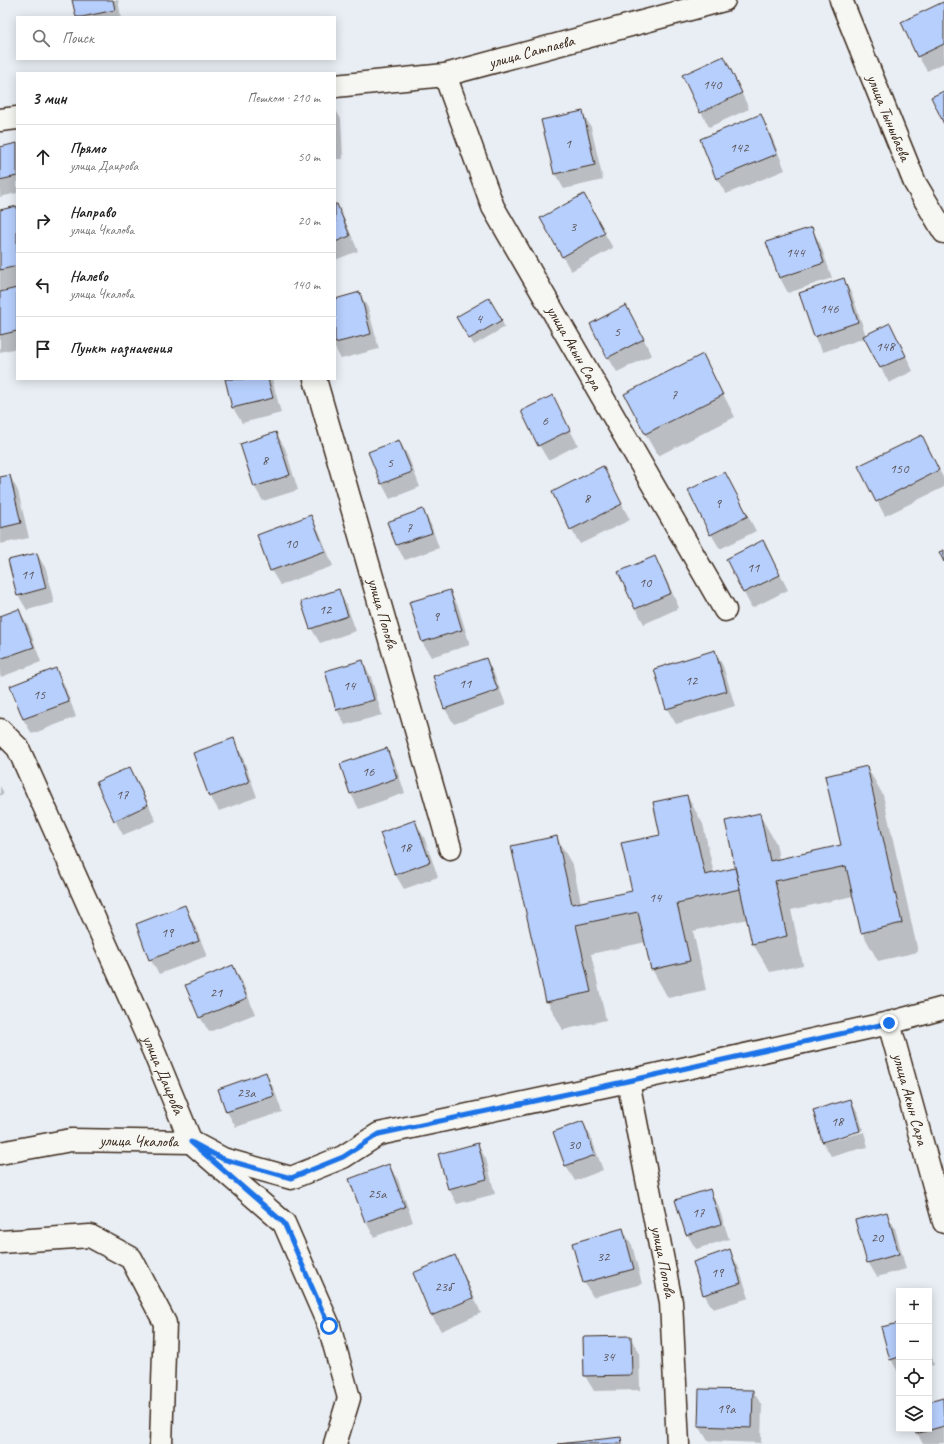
<!DOCTYPE html>
<html lang="ru">
<head>
<meta charset="utf-8">
<style>
	body { margin:0; font-family:Caveat,sans-serif; background:#f2f2f2; color:#222 }
	.controls { position:absolute; right:12px; bottom:12px; display:grid; overflow:hidden; border-radius:0px; box-shadow:0 2px 10px #0003 }
	.controls button { width:36px; height:36px; display:grid; place-items:center; padding:0; border:0; border-bottom:1px solid #e0e0e0; background:#fff; color:#222; font:20px sans-serif }
	.stop { position:absolute; width:12px; height:12px; margin:-9px; border:3px solid #1a73e8; border-radius:50%; background:#fff }
	.stop.end { background:#1a73e8; border-color:#fff; box-shadow:0 1px 4px #0008 }
	.list { margin:0; padding:0; list-style:none }
	h2 { display:flex; justify-content:space-between; align-items:center; height:52px; margin:0; padding:0 16px; font-size:17px }
	h2 small { font-size:13px; font-weight:400; color:#767676 }
	.list li { display:grid; grid-template-columns:26px 1fr auto; gap:12px; align-items:center; box-sizing:border-box; height:64px; padding:0 16px; border-top:1px solid #e0e0e0 }
	.list b { display:block; font-size:15px; white-space:nowrap }
	.list p { margin:0; font-size:13px; white-space:nowrap; color:#767676 }
	.list em { font-size:13px; font-style:normal; color:#767676 }
	.icon { flex:none; width:22px; height:22px; fill:none; stroke:currentColor; stroke-width:2; stroke-linecap:round; stroke-linejoin:round }
	.map { position:relative; flex:none; width:944px; height:1444px; overflow:hidden }
	.search { position:absolute; background:#fff; box-shadow:0 2px 10px #0003; left:16px; top:16px; width:320px; height:44px; display:flex; align-items:center; gap:10px; box-sizing:border-box; padding:0 14px; border-radius:0px; color:#767676; font-size:15px }
	.panel { position:absolute; background:#fff; box-shadow:0 2px 10px #0003; left:16px; top:72px; width:320px; height:308px; border-radius:0px }
	.map>svg:first-child { display:block }
</style>
</head>
<body>
<div class="map">
<svg width="944" height="1444" viewBox="0 0 944 1444">
	<rect width="100%" height="100%" fill="#e9eef4"/>
	<filter id="ink" filterUnits="userSpaceOnUse"><feTurbulence type="fractalNoise" baseFrequency=".025" numOctaves="2"/><feDisplacementMap in="SourceGraphic" scale="8" xChannelSelector="R" yChannelSelector="G"/><feConvolveMatrix kernelMatrix="1 2 1 2 8 2 1 2 1" color-interpolation-filters="sRGB"/></filter>
	<g filter="url(#ink)">
		<g fill="#0003">
			<path d="M 73,0 L 118,0 L 121,17 L 77,17 Z"/>
			<path d="M 944,6 L 944,63 L 927,71 L 918,56 Z"/>
			<path d="M 724,57 L 732,72 L 749,109 L 709,127 L 701,112 Z"/>
			<path d="M 335,109 L 341,119 L 343,159 L 335,159 Z"/>
			<path d="M 582,112 L 591,127 L 603,180 L 564,189 L 555,174 L 543,121 Z"/>
			<path d="M 760,115 L 769,130 L 785,170 L 726,194 L 717,179 L 701,139 Z"/>
			<path d="M 17,145 L 17,193 L 0,197 L 0,148 Z"/>
			<path d="M 583,196 L 613,248 L 571,271 L 541,219 Z"/>
			<path d="M 335,205 L 336,205 L 345,220 L 358,251 L 335,260 Z"/>
			<path d="M 17,207 L 17,348 L 0,352 L 0,211 Z"/>
			<path d="M 811,228 L 820,243 L 832,278 L 788,293 L 780,278 Z"/>
			<path d="M 843,279 L 852,294 L 866,336 L 898,339 L 913,371 L 889,383 L 865,338 L 823,352 L 814,337 Z"/>
			<path d="M 359,293 L 368,308 L 379,349 L 341,359 L 335,348 L 335,300 Z"/>
			<path d="M 489,300 L 505,327 L 474,345 L 458,318 Z"/>
			<path d="M 634,321 L 652,355 L 617,372 L 608,357 Z"/>
			<path d="M 703,356 L 735,417 L 658,456 L 645,434 Z"/>
			<path d="M 226,379 L 272,379 L 281,413 L 242,423 L 233,408 Z"/>
			<path d="M 552,397 L 578,445 L 548,460 L 539,445 Z"/>
			<path d="M 276,433 L 285,448 L 298,490 L 263,501 L 254,486 Z"/>
			<path d="M 921,437 L 944,479 L 944,487 L 885,516 L 877,501 Z"/>
			<path d="M 399,441 L 408,456 L 420,487 L 390,499 L 382,484 L 370,453 Z"/>
			<path d="M 603,468 L 630,520 L 580,544 L 571,529 Z"/>
			<path d="M 725,473 L 756,531 L 720,549 L 711,534 Z"/>
			<path d="M 10,476 L 18,491 L 29,538 L 0,544 L 0,478 Z"/>
			<path d="M 423,510 L 431,525 L 439,548 L 405,560 L 396,545 L 389,522 Z"/>
			<path d="M 311,516 L 319,531 L 333,566 L 280,585 L 271,570 Z"/>
			<path d="M 763,541 L 788,590 L 752,608 L 744,593 Z"/>
			<path d="M 37,554 L 46,569 L 54,603 L 27,610 L 18,595 Z"/>
			<path d="M 654,557 L 663,572 L 679,608 L 644,624 L 636,609 L 620,572 Z"/>
			<path d="M 338,591 L 347,606 L 356,631 L 320,643 L 311,628 Z"/>
			<path d="M 449,591 L 458,606 L 470,645 L 431,657 L 422,642 L 410,603 Z"/>
			<path d="M 19,611 L 28,625 L 41,662 L 1,677 L 0,675 L 0,617 Z"/>
			<path d="M 715,651 L 723,666 L 735,706 L 676,724 L 667,709 L 655,669 Z"/>
			<path d="M 486,659 L 494,674 L 506,705 L 454,724 L 445,709 L 434,677 Z"/>
			<path d="M 363,662 L 371,677 L 382,715 L 345,725 L 337,710 L 326,671 Z"/>
			<path d="M 55,670 L 64,684 L 76,717 L 32,734 L 23,719 L 11,686 Z"/>
			<path d="M 233,740 L 242,755 L 257,797 L 219,811 L 210,796 Z"/>
			<path d="M 386,749 L 395,764 L 405,793 L 359,809 L 351,794 Z"/>
			<path d="M 867,767 L 883,795 L 918,952 L 878,961 L 862,932 L 853,896 L 791,910 L 803,965 L 770,972 L 753,944 L 748,919 L 693,931 L 706,990 L 668,998 L 652,969 L 646,942 L 591,954 L 606,1020 L 563,1030 L 547,1001 L 556,837 L 573,866 L 581,903 L 633,892 L 661,836 L 687,796 L 703,824 L 714,874 L 737,869 L 759,814 L 776,843 L 779,860 L 842,846 Z"/>
			<path d="M 130,768 L 139,783 L 156,821 L 123,835 L 115,820 Z"/>
			<path d="M 0,786 L 4,793 L 0,796 Z"/>
			<path d="M 415,822 L 424,837 L 438,877 L 404,889 L 395,874 Z"/>
			<path d="M 185,906 L 193,921 L 207,956 L 159,974 L 150,959 Z"/>
			<path d="M 233,966 L 242,981 L 255,1014 L 209,1032 L 200,1017 Z"/>
			<path d="M 266,1074 L 274,1089 L 282,1112 L 236,1127 L 227,1112 L 219,1089 Z"/>
			<path d="M 851,1100 L 859,1115 L 863,1130 L 825,1140 L 825,1142 L 864,1132 L 868,1147 L 831,1156 L 822,1141 Z"/>
			<path d="M 583,1122 L 591,1137 L 603,1170 L 575,1181 L 566,1166 Z"/>
			<path d="M 477,1144 L 486,1159 L 495,1194 L 457,1204 L 449,1189 L 439,1155 Z"/>
			<path d="M 389,1165 L 398,1180 L 413,1222 L 374,1237 L 366,1222 Z"/>
			<path d="M 710,1190 L 718,1205 L 729,1239 L 696,1249 L 687,1234 Z"/>
			<path d="M 886,1213 L 895,1228 L 906,1269 L 877,1277 L 868,1262 Z"/>
			<path d="M 623,1230 L 632,1245 L 642,1284 L 593,1297 L 584,1282 Z"/>
			<path d="M 730,1251 L 738,1266 L 749,1298 L 713,1309 L 704,1294 Z"/>
			<path d="M 455,1257 L 463,1272 L 481,1313 L 441,1331 L 432,1316 L 414,1274 Z"/>
			<path d="M 899,1324 L 899,1374 L 891,1359 Z"/>
			<path d="M 630,1337 L 639,1352 L 640,1390 L 594,1391 L 585,1376 Z"/>
			<path d="M 929,1347 L 934,1365 L 929,1366 Z"/>
			<path d="M 700,1390 L 753,1391 L 762,1406 L 761,1443 L 708,1441 L 699,1426 Z"/>
			<path d="M 942,1399 L 944,1402 L 944,1443 L 923,1444 L 915,1429 L 929,1429 L 929,1403 Z"/>
		</g>
		<g fill="#b7cffd" stroke="#3b2a1e">
			<path d="M 72,0 L 113,0 L 115,10 L 82,17 L 76,17 Z"/>
			<path d="M 943,2 L 944,5 L 944,44 L 917,57 L 901,22 Z"/>
			<path d="M 724,56 L 742,93 L 700,113 L 682,75 Z"/>
			<path d="M 944,91 L 944,124 L 931,97 Z"/>
			<path d="M 583,111 L 595,165 L 554,174 L 541,120 Z"/>
			<path d="M 761,114 L 777,154 L 716,179 L 700,139 Z"/>
			<path d="M 17,143 L 17,176 L 0,180 L 0,147 Z"/>
			<path d="M 584,194 L 605,233 L 562,257 L 540,218 Z"/>
			<path d="M 335,204 L 337,204 L 350,236 L 335,242 Z"/>
			<path d="M 17,206 L 17,266 L 0,270 L 0,210 Z"/>
			<path d="M 812,227 L 824,263 L 779,278 L 766,242 Z"/>
			<path d="M 844,278 L 858,322 L 814,337 L 799,293 Z"/>
			<path d="M 17,288 L 17,331 L 0,335 L 0,292 Z"/>
			<path d="M 360,292 L 371,334 L 335,343 L 335,299 Z"/>
			<path d="M 489,298 L 502,320 L 469,339 L 456,317 Z"/>
			<path d="M 626,305 L 644,339 L 607,358 L 590,324 Z"/>
			<path d="M 890,323 L 906,356 L 880,368 L 863,336 Z"/>
			<path d="M 703,354 L 723,395 L 645,434 L 624,394 Z"/>
			<path d="M 225,379 L 268,379 L 273,398 L 232,408 Z"/>
			<path d="M 553,395 L 570,430 L 538,446 L 521,411 Z"/>
			<path d="M 276,432 L 290,475 L 254,487 L 240,444 Z"/>
			<path d="M 922,435 L 939,470 L 876,502 L 858,466 Z"/>
			<path d="M 399,440 L 412,472 L 381,484 L 368,452 Z"/>
			<path d="M 603,466 L 622,504 L 570,530 L 552,492 Z"/>
			<path d="M 725,472 L 748,516 L 710,535 L 688,490 Z"/>
			<path d="M 10,475 L 21,523 L 0,528 L 0,477 Z"/>
			<path d="M 423,509 L 432,533 L 396,545 L 387,522 Z"/>
			<path d="M 311,515 L 325,551 L 270,571 L 257,535 Z"/>
			<path d="M 763,540 L 780,575 L 743,593 L 726,559 Z"/>
			<path d="M 944,550 L 944,562 L 939,552 Z"/>
			<path d="M 37,553 L 46,588 L 17,596 L 8,560 Z"/>
			<path d="M 655,556 L 671,593 L 635,609 L 618,572 Z"/>
			<path d="M 339,589 L 348,616 L 310,629 L 301,602 Z"/>
			<path d="M 450,590 L 462,630 L 422,642 L 409,602 Z"/>
			<path d="M 19,609 L 34,647 L 0,659 L 0,616 Z"/>
			<path d="M 715,650 L 727,691 L 666,709 L 654,669 Z"/>
			<path d="M 486,658 L 498,690 L 444,709 L 433,676 Z"/>
			<path d="M 363,660 L 374,700 L 336,710 L 325,671 Z"/>
			<path d="M 56,668 L 69,702 L 23,719 L 10,686 Z"/>
			<path d="M 234,738 L 249,782 L 209,797 L 193,753 Z"/>
			<path d="M 387,748 L 397,778 L 350,794 L 340,764 Z"/>
			<path d="M 867,766 L 902,923 L 861,933 L 846,866 L 775,881 L 787,936 L 752,944 L 725,821 L 760,813 L 770,861 L 841,845 L 825,776 Z"/>
			<path d="M 130,767 L 148,805 L 114,821 L 96,782 Z"/>
			<path d="M 687,795 L 705,875 L 735,868 L 740,889 L 677,903 L 690,961 L 651,970 L 638,912 L 576,925 L 591,992 L 546,1002 L 511,846 L 557,836 L 572,904 L 632,891 L 621,843 L 660,835 L 653,802 Z"/>
			<path d="M 415,820 L 430,862 L 395,875 L 380,833 Z"/>
			<path d="M 185,905 L 199,941 L 149,960 L 136,924 Z"/>
			<path d="M 233,965 L 247,998 L 199,1018 L 185,985 Z"/>
			<path d="M 266,1072 L 274,1096 L 226,1112 L 218,1089 Z"/>
			<path d="M 851,1099 L 860,1131 L 822,1142 L 813,1110 Z"/>
			<path d="M 583,1121 L 595,1155 L 565,1166 L 553,1132 Z"/>
			<path d="M 478,1143 L 487,1179 L 448,1189 L 438,1154 Z"/>
			<path d="M 389,1164 L 405,1207 L 365,1222 L 349,1179 Z"/>
			<path d="M 710,1189 L 721,1224 L 686,1235 L 675,1200 Z"/>
			<path d="M 887,1212 L 899,1254 L 867,1263 L 855,1220 Z"/>
			<path d="M 623,1228 L 634,1269 L 583,1283 L 572,1243 Z"/>
			<path d="M 730,1249 L 741,1283 L 703,1295 L 693,1262 Z"/>
			<path d="M 455,1255 L 473,1298 L 431,1316 L 413,1273 Z"/>
			<path d="M 899,1323 L 899,1357 L 890,1360 L 881,1327 Z"/>
			<path d="M 631,1336 L 632,1375 L 584,1376 L 583,1337 Z"/>
			<path d="M 699,1389 L 753,1390 L 752,1428 L 698,1426 Z"/>
			<path d="M 943,1398 L 944,1426 L 916,1434 L 914,1429 L 929,1429 L 929,1402 Z"/>
			<path d="M 621,1437 L 622,1444 L 558,1444 Z"/>
		</g>
		<g fill="none" stroke-linecap="round" stroke-linejoin="round">
			<defs>
				<g id="minor">
					<path id="s1" d="M 841,0 L 915,183 L 944,232"/>
					<path id="s2" d="M 445,75 L 493,207 L 725,610"/>
					<path id="s3" d="M 335,86 L 445,75 L 724,0"/>
					<path d="M 0,120 L 17,118"/>
					<path id="s4" d="M 315,379 L 450,848"/>
					<path id="s5" d="M 0,730 L 18,748 L 154,1052 L 191,1142 L 284,1223 L 329,1326 L 349,1398 L 335,1444"/>
					<path id="s6" d="M 889,1023 L 944,1222"/>
					<path id="s7" d="M 628,1081 L 671,1302 L 678,1444"/>
					<path id="s8" d="M 0,1153 L 71,1140 L 191,1142 L 223,1159 L 291,1178 L 343,1157 L 379,1134 L 628,1081 L 889,1023 L 944,1008"/>
					<path d="M 0,1242 L 90,1236 L 131,1258 L 165,1323 L 161,1444"/>
				</g>
			</defs>
			<use href="#minor" stroke="#3b2a1e" stroke-width="25"/>
			<use href="#minor" stroke="#f6f6f2" stroke-width="22"/>
		</g>
	</g>
	<g fill="none" stroke-linecap="round" stroke-linejoin="round" filter="url(#ink)">
		<path stroke="#1a73e8" stroke-width="5" d="M 329,1326 L 284,1223 L 191,1142 L 223,1159 L 291,1178 L 343,1157 L 379,1134 L 628,1081 L 889,1023"/>
	</g>
	<g text-anchor="middle" dominant-baseline="central" stroke-width="3" stroke-linejoin="round" paint-order="stroke">
		<g font-size="14" fill="#5a5356">
			<text x="712" y="84">140</text>
			<text x="568" y="143">1</text>
			<text x="739" y="147">142</text>
			<text x="573" y="226">3</text>
			<text x="795" y="252">144</text>
			<text x="829" y="308">146</text>
			<text x="479" y="318">4</text>
			<text x="617" y="331">5</text>
			<text x="885" y="346">148</text>
			<text x="674" y="394">7</text>
			<text x="545" y="420">6</text>
			<text x="265" y="460">8</text>
			<text x="390" y="462">5</text>
			<text x="899" y="468">150</text>
			<text x="587" y="498">8</text>
			<text x="718" y="503">9</text>
			<text x="409" y="527">7</text>
			<text x="291" y="543">10</text>
			<text x="753" y="567">11</text>
			<text x="27" y="574">11</text>
			<text x="645" y="582">10</text>
			<text x="325" y="609">12</text>
			<text x="436" y="616">9</text>
			<text x="691" y="680">12</text>
			<text x="465" y="683">11</text>
			<text x="349" y="685">14</text>
			<text x="39" y="694">15</text>
			<text x="368" y="771">16</text>
			<text x="122" y="794">17</text>
			<text x="405" y="847">18</text>
			<text x="655" y="897">14</text>
			<text x="167" y="932">19</text>
			<text x="216" y="992">21</text>
			<text x="246" y="1092">23а</text>
			<text x="837" y="1121">18</text>
			<text x="574" y="1144">30</text>
			<text x="377" y="1193">25а</text>
			<text x="698" y="1212">17</text>
			<text x="877" y="1237">20</text>
			<text x="603" y="1256">32</text>
			<text x="717" y="1272">19</text>
			<text x="443" y="1286">23б</text>
			<text x="608" y="1356">34</text>
			<text x="726" y="1408">19а</text>
		</g>
		<g font-size="16" fill="#3b2a1e" stroke="#f6f6f2">
			<text stroke="none"><textPath href="#s3" startOffset="200">улица Сатпаева</textPath></text>
			<text stroke="none"><textPath href="#s1" startOffset="127">улица Тыныбаева</textPath></text>
			<text stroke="none"><textPath href="#s2" startOffset="303">улица Акын Сара</textPath></text>
			<text stroke="none"><textPath href="#s4" startOffset="244">улица Попова</textPath></text>
			<text stroke="none"><textPath href="#s5" startOffset="383">улица Даирова</textPath></text>
			<text stroke="none"><textPath href="#s6" startOffset="79">улица Акын Сара</textPath></text>
			<text stroke="none"><textPath href="#s8" startOffset="140">улица Чкалова</textPath></text>
			<text stroke="none"><textPath href="#s7" startOffset="184">улица Попова</textPath></text>
		</g>
	</g>
</svg>
<div class="controls">
<button>+</button>
<button>−</button>
<button><svg class="icon" aria-label="locate" viewBox="0 0 24 24"><circle cx="12" cy="12" r="6"/><path d="M12 2v4M12 18v4M2 12h4M18 12h4"/></svg></button>
<button><svg class="icon" aria-label="layers" viewBox="0 0 24 24"><path d="M12 4l9 5-9 5-9-5zM3 14l9 5 9-5"/></svg></button>
</div>
<div class="stop" style="left:329px;top:1326px"></div>
<div class="stop end" style="left:889px;top:1023px"></div>
<div class="search"><svg class="icon" aria-label="search" viewBox="0 0 24 24"><circle cx="10" cy="10" r="6"/><path d="M15 15l6 6"/></svg>Поиск</div>
<section class="panel">
<h2>3 мин<small>Пешком · 210 m</small></h2>
<ul class="list">
<li><svg class="icon" aria-label="ahead" viewBox="0 0 24 24"><path d="M12 20V5M6 11l6-6 6 6"/></svg><div><b>Прямо</b><p>улица Даирова</p></div><em>50 m</em></li>
<li><svg class="icon" aria-label="right" viewBox="0 0 24 24"><path d="M7 20v-9h11M14 6l5 5-5 5"/></svg><div><b>Направо</b><p>улица Чкалова</p></div><em>20 m</em></li>
<li><svg class="icon" aria-label="left" viewBox="0 0 24 24"><path d="M17 20v-9H6M10 6l-5 5 5 5"/></svg><div><b>Налево</b><p>улица Чкалова</p></div><em>140 m</em></li>
<li><svg class="icon" aria-label="arrive" viewBox="0 0 24 24"><path d="M6 21V4h12l-3 4 3 4H6"/></svg><div><b>Пункт назначения</b></div></li>
</ul>
</section>
</div>
</body>
</html>
